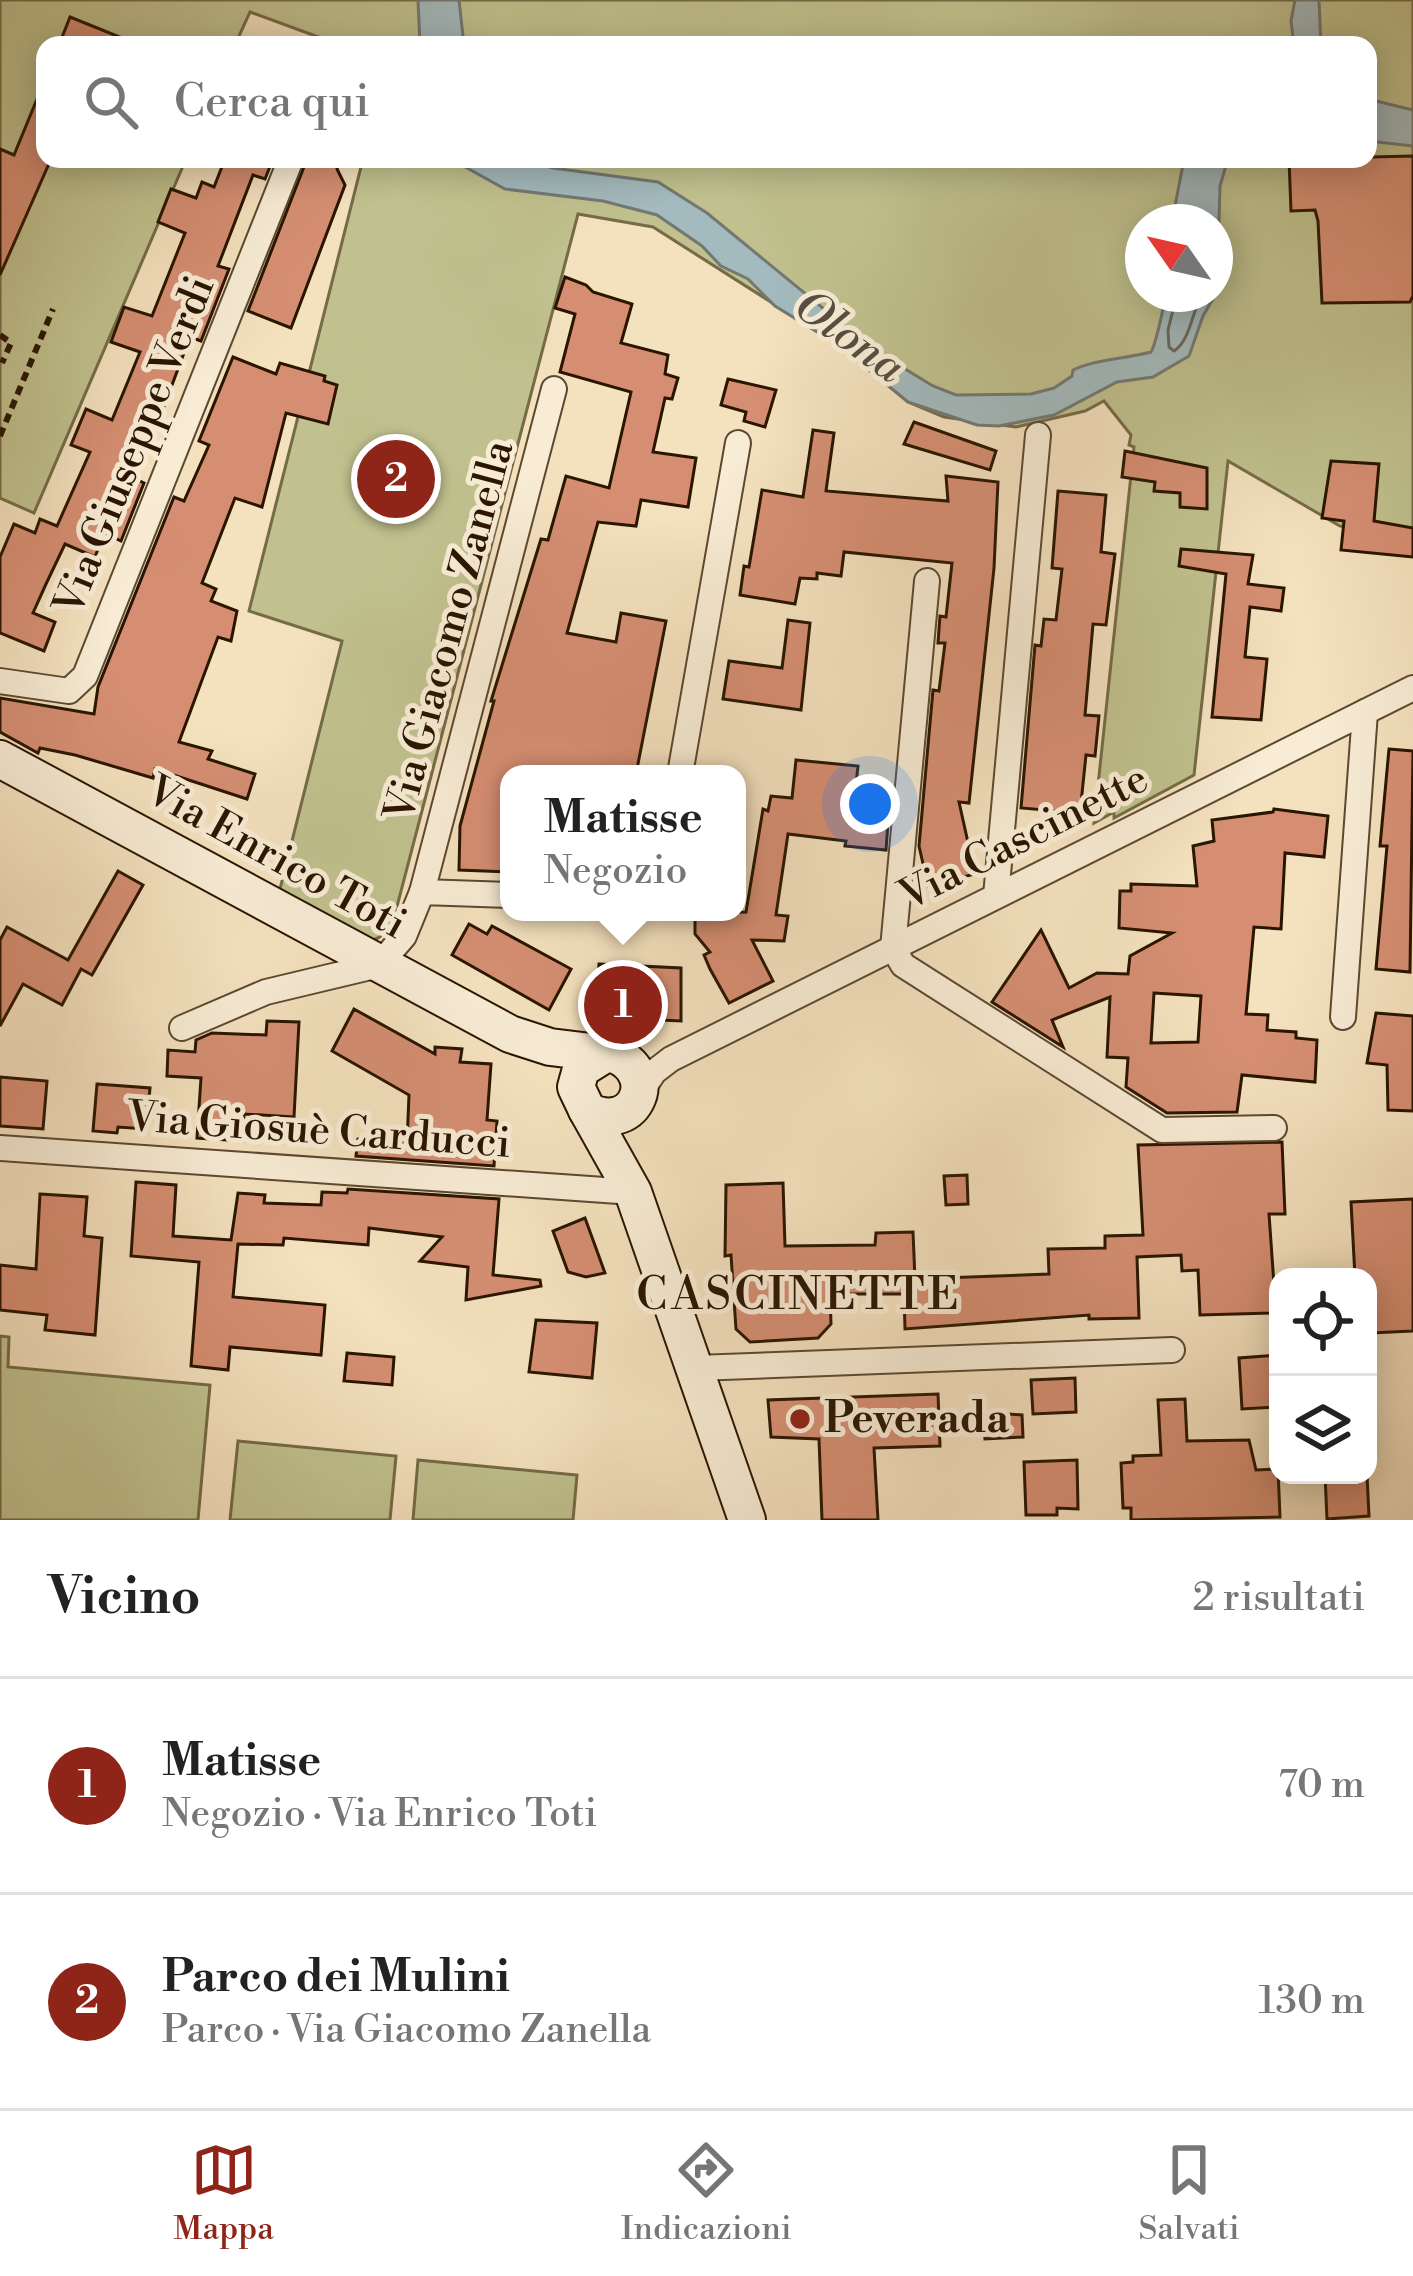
<!DOCTYPE html>
<html lang="it">
<head>
<meta charset="utf-8">
<style>
	body { margin:0; font-family:"Libre Bodoni",serif; background:#f6f6f6; color:#222 }
	.controls { position:absolute; right:36px; bottom:36px; display:grid; overflow:hidden; border-radius:24px; box-shadow:0 6px 30px #0003 }
	.controls button { width:108px; height:108px; display:grid; place-items:center; padding:0; border:0; border-bottom:3px solid #e0e0e0; background:#fff; color:#222; font:60px sans-serif }
	.compass { position:absolute; left:1125px; top:204px; width:108px; height:108px; border-radius:50%; background:#fff; box-shadow:0 6px 30px #0003; rotate:304deg }
	.you { position:absolute; left:870px; top:804px; width:42px; height:42px; margin:-30px; border:9px solid #fff; border-radius:50%; background:#1a73e8; box-shadow:0 0 0 18px #1a73e833 }
	.badge { display:grid; place-items:center; width:78px; height:78px; border-radius:50%; background:#8f2418; color:#fff; font-size:39px; font-weight:700 }
	.pin { position:absolute; translate:-50% -50%; border:6px solid #fff; box-shadow:0 3px 12px #0006 }
	.popup { position:absolute; left:500px; top:765px; width:246px; height:156px; box-sizing:border-box; display:grid; place-content:center; border-radius:24px; background:#fff; filter:drop-shadow(0 3px 9px #0005); font-size:39px; white-space:nowrap; color:#767676 }
	.popup b { font-size:45px; color:#222 }
	.popup::after { content:''; position:absolute; left:50%; top:100%; margin-left:-24px; border:24px solid transparent; border-top-color:#fff }
	.list { margin:0; padding:0; list-style:none }
	h2 { display:flex; justify-content:space-between; align-items:center; height:156px; margin:0; padding:0 48px; font-size:51px }
	h2 small { font-size:39px; font-weight:400; color:#767676 }
	.list li { display:grid; grid-template-columns:78px 1fr auto; gap:36px; align-items:center; box-sizing:border-box; height:216px; padding:0 48px; border-top:3px solid #e0e0e0 }
	.list b { display:block; font-size:45px; white-space:nowrap }
	.list p { margin:0; font-size:39px; white-space:nowrap; color:#767676 }
	.list em { font-size:39px; font-style:normal; color:#767676 }
	.icon { flex:none; width:66px; height:66px; fill:none; stroke:currentColor; stroke-width:2; stroke-linecap:round; stroke-linejoin:round }
	.map { position:relative; flex:none; width:1413px; height:1520px; overflow:hidden }
	.search { position:absolute; background:#fff; box-shadow:0 6px 30px #0003; left:36px; right:36px; top:36px; height:132px; display:flex; align-items:center; gap:30px; box-sizing:border-box; padding:0 42px; border-radius:24px; color:#767676; font-size:45px }
	.sheet { height:588px; background:#fff }
	nav { display:flex; justify-content:space-around; align-items:center; box-sizing:border-box; height:168px; border-top:3px solid #e0e0e0; background:#fff; font-size:33px; color:#767676 }
	nav a { display:grid; justify-items:center; gap:6px }
	nav .on { color:#8f2418 }
	.map>svg:first-child { display:block }
</style>
</head>
<body>
<div class="map">
<svg width="1413" height="1520" viewBox="0 0 1413 1520">
	<rect width="100%" height="100%" fill="#f4e1be"/>
	<filter id="stains"><feTurbulence type="fractalNoise" baseFrequency=".00167" numOctaves="4"/><feColorMatrix values="0 0 0 0 .2 0 0 0 0 .09 0 0 0 0 .02 0 0 0 .5 -.17"/></filter>
	<radialGradient id="worn" r=".72"><stop offset=".6" stop-color="#630" stop-opacity="0"/><stop offset="1" stop-color="#630" stop-opacity=".3"/></radialGradient>
	<g fill="#c0c18e" stroke="#756b47" stroke-width="3" fill-rule="evenodd">
		<path d="M 0,0 L 1413,0 L 1413,532 L 1340,526 L 1228,461 L 1194,775 L 1114,818 L 1114,812 L 1094,823 L 1134,447 L 1129,445 L 1131,435 L 1104,401 L 1085,411 L 1016,427 L 944,417 L 908,402 L 840,346 L 653,227 L 578,214 L 394,918 C 385,932 381,942 364,940 L 280,889 L 342,641 L 249,611 L 363,159 L 1368,159 L 1368,45 L 340,45 L 250,12 L 235,45 L 45,45 L 45,159 L 186,159 L 34,513 L 0,498 ZM 1143,222 L 1215,222 L 1215,294 L 1143,294 Z"/>
		<path d="M 0,1336 L 9,1337 L 8,1367 L 210,1385 L 198,1520 L 0,1520 Z"/>
		<path d="M 238,1441 L 396,1456 L 390,1520 L 230,1520 Z"/>
		<path d="M 418,1460 L 577,1475 L 573,1520 L 413,1520 Z"/>
	</g>
	<g fill="#a3babe" stroke="#737872" stroke-width="3">
		<path d="M 418,0 L 459,0 L 464,45 L 420,45 Z"/>
		<path d="M 1295,0 L 1319,0 L 1321,45 L 1294,45 L 1291,21 Z"/>
		<path d="M 1368,99 L 1413,110 L 1413,146 L 1368,141 Z"/>
		<path d="M 451,159 L 521,159 L 553,168 L 658,182 L 707,213 L 874,350 L 933,386 L 956,395 L 1031,394 L 1054,388 L 1072,376 L 1073,370 C 1096,359 1125,359 1151,352 C 1156,344 1164,305 1166,294 L 1215,294 L 1215,222 L 1172,222 L 1184,159 L 1228,159 L 1220,186 L 1217,292 L 1203,316 L 1189,356 L 1153,377 L 1117,382 L 1054,415 L 999,426 L 977,425 L 908,402 L 840,346 L 775,306 L 748,279 L 721,266 L 702,246 L 657,215 L 603,201 L 505,189 Z"/>
	</g>
	<g fill="none" stroke-linecap="round" stroke-linejoin="round">
		<path stroke="#66685f" stroke-width="3" d="M 1177,294 L 1168,330 L 1169,347 L 1174,351 C 1190,341 1192,312 1202,294"/>
	</g>
	<g fill="#d58e72" stroke="#2a1500" stroke-width="3" fill-rule="evenodd">
		<path d="M 70,17 L 137,44 L 137,45 L 59,45 Z"/>
		<path d="M 44,82 L 45,159 L 51,159 L 0,275 L 0,149 L 14,155 Z"/>
		<path d="M 1413,156 L 1413,296 L 1410,302 L 1322,303 L 1318,221 L 1315,210 L 1291,211 L 1289,159 Z"/>
		<path d="M 217,159 L 273,159 L 265,179 L 253,175 L 218,266 L 229,269 L 201,341 L 190,337 L 154,433 L 147,430 L 127,475 L 144,483 L 121,541 L 104,533 L 95,557 L 65,544 L 46,584 L 33,613 L 55,622 L 44,651 L 0,633 L 0,557 L 14,524 L 35,533 L 40,519 L 57,526 L 90,452 L 71,445 L 86,409 L 112,420 L 140,352 L 111,342 L 124,307 L 152,316 L 185,233 L 158,222 L 171,189 L 196,198 L 202,182 L 214,187 L 223,164 Z"/>
		<path d="M 307,159 L 341,159 L 337,169 L 345,185 L 291,328 L 248,311 Z"/>
		<path d="M 565,277 L 586,285 L 593,292 L 632,304 L 621,343 L 668,355 L 665,374 L 678,378 L 672,399 L 665,398 L 653,452 L 696,458 L 688,507 L 641,500 L 636,526 L 598,522 L 567,633 L 616,642 L 621,613 L 666,621 L 636,774 L 509,774 L 509,872 L 459,870 L 460,826 L 494,701 L 491,701 L 541,539 L 548,540 L 566,476 L 609,488 L 631,392 L 560,372 L 575,314 L 555,308 Z"/>
		<path d="M 233,357 L 276,374 L 280,363 L 325,376 L 324,381 L 337,385 L 328,424 L 286,413 L 262,507 L 235,498 L 202,583 L 216,589 L 211,601 L 237,611 L 231,641 L 218,637 L 179,742 L 212,751 L 208,759 L 255,774 L 247,799 L 155,769 L 153,778 L 75,755 L 40,748 L 38,753 L 0,732 L 0,698 L 94,714 L 98,687 L 174,497 L 184,501 L 209,445 L 199,441 Z"/>
		<path d="M 728,379 L 776,390 L 765,427 L 744,421 L 746,412 L 721,405 Z"/>
		<path d="M 914,422 L 996,451 L 990,470 L 904,444 Z"/>
		<path d="M 813,430 L 834,433 L 826,491 L 948,501 L 946,476 L 998,482 L 994,568 L 969,803 L 959,802 L 975,874 L 928,886 L 919,846 L 933,690 L 939,691 L 945,643 L 938,643 L 940,616 L 946,617 L 952,563 L 844,552 L 841,576 L 817,573 L 817,579 L 800,578 L 795,604 L 740,595 L 744,566 L 749,567 L 762,490 L 803,497 Z"/>
		<path d="M 1125,451 L 1207,468 L 1207,509 L 1180,507 L 1180,493 L 1154,491 L 1155,482 L 1122,477 Z"/>
		<path d="M 1331,461 L 1379,464 L 1374,521 L 1413,528 L 1413,557 L 1341,550 L 1344,521 L 1322,518 Z"/>
		<path d="M 1058,491 L 1106,495 L 1101,552 L 1115,554 L 1106,625 L 1093,624 L 1085,715 L 1099,716 L 1095,756 L 1086,755 L 1080,813 L 1021,808 L 1035,645 L 1041,646 L 1044,619 L 1056,620 L 1062,569 L 1052,568 Z"/>
		<path d="M 1181,549 L 1253,555 L 1248,584 L 1284,588 L 1281,611 L 1250,607 L 1245,657 L 1267,659 L 1261,720 L 1212,717 L 1226,574 L 1179,566 Z"/>
		<path d="M 788,620 L 810,623 L 801,710 L 723,699 L 729,661 L 782,668 Z"/>
		<path d="M 1389,749 L 1413,751 L 1410,972 L 1376,969 L 1387,846 L 1380,846 Z"/>
		<path d="M 796,760 L 858,766 L 855,793 L 890,796 L 886,850 L 845,846 L 846,841 L 788,834 L 776,915 L 788,916 L 784,941 L 752,940 L 773,981 L 729,1003 L 710,969 L 704,955 L 710,952 L 695,934 L 695,913 L 746,912 L 763,809 L 768,811 L 771,796 L 792,798 Z"/>
		<path d="M 1274,809 L 1328,816 L 1324,857 L 1285,853 L 1281,929 L 1254,927 L 1246,1014 L 1268,1015 L 1267,1030 L 1296,1032 L 1296,1038 L 1317,1040 L 1315,1082 L 1242,1075 L 1237,1112 L 1167,1113 L 1126,1087 L 1128,1058 L 1107,1057 L 1110,997 L 1052,1020 L 1063,1047 L 992,1002 L 1041,930 L 1069,988 L 1097,973 L 1128,974 L 1130,956 L 1172,933 L 1119,928 L 1120,891 L 1131,891 L 1131,884 L 1197,886 L 1193,846 L 1214,841 L 1212,820 L 1273,812 ZM 1154,993 L 1201,996 L 1198,1042 L 1151,1043 Z"/>
		<path d="M 118,871 L 143,885 L 92,975 L 81,969 L 62,1005 L 23,984 L 0,1026 L 0,940 L 7,927 L 68,960 Z"/>
		<path d="M 469,924 L 487,934 L 492,926 L 571,969 L 549,1010 L 452,955 Z"/>
		<path d="M 599,964 L 681,968 L 681,1021 L 596,1017 Z"/>
		<path d="M 354,1009 L 435,1054 L 435,1047 L 462,1049 L 460,1062 L 491,1064 L 487,1120 L 497,1121 L 494,1166 L 356,1156 L 358,1139 L 407,1143 L 409,1095 L 332,1051 Z"/>
		<path d="M 1376,1013 L 1413,1016 L 1413,1111 L 1388,1110 L 1387,1065 L 1367,1063 Z"/>
		<path d="M 267,1021 L 299,1022 L 294,1117 L 244,1114 L 243,1141 L 197,1138 L 201,1078 L 167,1076 L 168,1050 L 195,1052 L 196,1040 L 212,1033 L 266,1035 Z"/>
		<path d="M 0,1077 L 47,1081 L 43,1129 L 0,1126 Z"/>
		<path d="M 97,1084 L 150,1088 L 146,1129 L 118,1127 L 117,1133 L 93,1131 Z"/>
		<path d="M 1282,1142 L 1285,1214 L 1269,1214 L 1276,1313 L 1200,1315 L 1198,1270 L 1182,1271 L 1181,1255 L 1137,1257 L 1139,1318 L 1089,1319 L 1089,1315 L 905,1329 L 904,1294 L 830,1294 L 831,1324 L 818,1338 L 750,1342 L 736,1329 L 731,1255 L 725,1256 L 726,1185 L 783,1183 L 785,1246 L 875,1245 L 876,1233 L 913,1232 L 915,1279 L 1049,1274 L 1048,1249 L 1105,1248 L 1105,1236 L 1143,1235 L 1138,1145 Z"/>
		<path d="M 967,1175 L 968,1204 L 946,1205 L 944,1176 Z"/>
		<path d="M 136,1182 L 176,1185 L 173,1236 L 231,1240 L 238,1193 L 265,1195 L 264,1203 L 321,1205 L 322,1192 L 347,1193 L 348,1189 L 499,1199 L 493,1275 L 540,1280 L 541,1286 L 466,1300 L 468,1267 L 420,1261 L 442,1237 L 369,1228 L 368,1245 L 284,1238 L 283,1245 L 238,1244 L 233,1297 L 325,1305 L 321,1355 L 230,1347 L 228,1370 L 191,1366 L 199,1262 L 131,1256 Z"/>
		<path d="M 40,1194 L 87,1197 L 84,1236 L 102,1238 L 95,1335 L 45,1330 L 47,1315 L 0,1310 L 0,1265 L 36,1269 Z"/>
		<path d="M 1413,1199 L 1413,1331 L 1371,1333 L 1368,1277 L 1355,1277 L 1351,1202 Z"/>
		<path d="M 585,1218 L 605,1273 L 586,1277 L 568,1272 L 553,1231 Z"/>
		<path d="M 536,1320 L 597,1323 L 592,1378 L 529,1372 Z"/>
		<path d="M 347,1353 L 394,1357 L 392,1385 L 344,1381 Z"/>
		<path d="M 1278,1355 L 1278,1407 L 1242,1409 L 1239,1358 Z"/>
		<path d="M 1075,1378 L 1076,1412 L 1033,1414 L 1031,1380 Z"/>
		<path d="M 938,1394 L 940,1446 L 874,1448 L 878,1520 L 822,1520 L 819,1439 L 771,1437 L 768,1400 Z"/>
		<path d="M 1185,1399 L 1187,1441 L 1249,1440 L 1256,1470 L 1278,1469 L 1280,1517 L 1131,1520 L 1131,1508 L 1123,1508 L 1121,1463 L 1133,1462 L 1133,1456 L 1161,1455 L 1158,1400 Z"/>
		<path d="M 1008,1414 L 1022,1415 L 1023,1437 L 985,1439 L 984,1415 Z"/>
		<path d="M 1077,1460 L 1078,1509 L 1057,1508 L 1057,1515 L 1026,1515 L 1024,1462 Z"/>
		<path d="M 1325,1475 L 1367,1475 L 1369,1516 L 1327,1519 Z"/>
	</g>
	<g fill="none" stroke-linecap="round" stroke-linejoin="round">
		<defs>
			<g id="street">
				<path d="M 927,581 L 893,948 L 903,965 L 1162,1130 L 1274,1128"/>
				<path d="M 0,681 L 69,691 L 85,676 L 291,159"/>
				<path d="M 680,774 L 738,443"/>
				<path d="M 422,892 L 554,389"/>
				<path d="M 996,896 L 1038,435"/>
				<path d="M 1343,1017 L 1365,712"/>
				<path d="M 182,1028 L 266,992 L 379,965 L 404,936 L 422,892 L 509,895"/>
				<path d="M 638,1096 L 654,1072 L 671,1059 L 1413,688"/>
				<path d="M 0,1148 L 633,1192"/>
				<path d="M 696,1368 L 1172,1350"/>
			</g>
			<g id="secondary">
				<path d="M 0,759 L 510,1034 L 550,1047 L 616,1055 C 663,1077 632,1136 587,1110 L 576,1087 L 581,1069 L 605,1054"/>
				<path d="M 587,1110 L 633,1192 L 747,1520"/>
			</g>
		</defs>
		<use href="#street" stroke="#5c4830" stroke-width="28"/>
		<use href="#secondary" stroke="#2a1500" stroke-width="40"/>
		<g stroke="#2a1500" stroke-width="6" stroke-dasharray="9 6" stroke-linecap="butt">
			<path d="M 0,335 L 11,343 L 2,363"/>
			<path d="M 0,436 L 53,309"/>
		</g>
		<use href="#street" stroke="#f8ecd5" stroke-width="24"/>
		<use href="#secondary" stroke="#f8ecd5" stroke-width="36"/>
	</g>
	<circle fill="#8f2418" stroke="#f8ecd5" stroke-width="4.5" cx="800" cy="1419" r="12"/>
	<g text-anchor="middle" dominant-baseline="central" stroke-width="10" stroke-linejoin="round" paint-order="stroke">
		<g font-size="42" fill="#2a1500" stroke="#f8ecd5">
			<text transform="translate(135 446) rotate(-68)">Via Giuseppe Verdi</text>
			<text transform="translate(450 631) rotate(-75)">Via Giacomo Zanella</text>
			<text transform="translate(1024 838) rotate(-27)">Via Cascinette</text>
			<text transform="translate(276 858) rotate(29)">Via Enrico Toti</text>
			<text transform="translate(319 1131) rotate(4)">Via Giosuè Carducci</text>
		</g>
		<g font-size="42" font-weight="bold" fill="#2a1500" stroke="#f8ecd5" text-anchor="start">
			<text x="824" y="1419">Peverada</text>
		</g>
		<g font-size="45" font-style="italic" fill="#544f42" stroke="#f8ecd5">
			<text transform="translate(849 337) rotate(36)">Olona</text>
		</g>
		<g font-size="45" letter-spacing="3" fill="#2a1500" stroke="#f8ecd5">
			<text x="799" y="1295">CASCINETTE</text>
		</g>
	</g>
	<rect width="100%" height="100%" filter="url(#stains)"/>
	<rect width="100%" height="100%" fill="url(#worn)"/>
</svg>
<div class="controls">
<button><svg class="icon" aria-label="locate" viewBox="0 0 24 24"><circle cx="12" cy="12" r="6"/><path d="M12 2v4M12 18v4M2 12h4M18 12h4"/></svg></button>
<button><svg class="icon" aria-label="layers" viewBox="0 0 24 24"><path d="M12 4l9 5-9 5-9-5zM3 14l9 5 9-5"/></svg></button>
</div>
<svg class="compass" viewBox="-18 -18 36 36"><path d="M0-13l5 13h-10z" fill="#e53935"/><path d="M0 13l5-13h-10z" fill="#767676"/></svg>
<div class="you"></div>
<div class="pin badge" style="left:623px;top:1005px">1</div>
<div class="popup"><b>Matisse</b>Negozio</div>
<div class="pin badge" style="left:396px;top:479px">2</div>
<div class="search"><svg class="icon" aria-label="search" viewBox="0 0 24 24"><circle cx="10" cy="10" r="6"/><path d="M15 15l6 6"/></svg>Cerca qui</div>
</div>
<section class="sheet">
<h2>Vicino<small>2 risultati</small></h2>
<ul class="list">
<li><span class="badge">1</span><div><b>Matisse</b><p>Negozio · Via Enrico Toti</p></div><em>70 m</em></li>
<li><span class="badge">2</span><div><b>Parco dei Mulini</b><p>Parco · Via Giacomo Zanella</p></div><em>130 m</em></li>
</ul>
</section>
<nav>
<a class="on"><svg class="icon" aria-label="map" viewBox="0 0 24 24"><path d="M3 6l6-2 6 2 6-2v14l-6 2-6-2-6 2zM9 4v14M15 6v14"/></svg>Mappa</a>
<a><svg class="icon" aria-label="directions" viewBox="0 0 24 24"><path d="M12 3l9 9-9 9-9-9zM9 14v-3h6M13 9l2 2-2 2"/></svg>Indicazioni</a>
<a><svg class="icon" aria-label="saved" viewBox="0 0 24 24"><path d="M7 4h10v16l-5-4-5 4z"/></svg>Salvati</a>
</nav>
</body>
</html>
